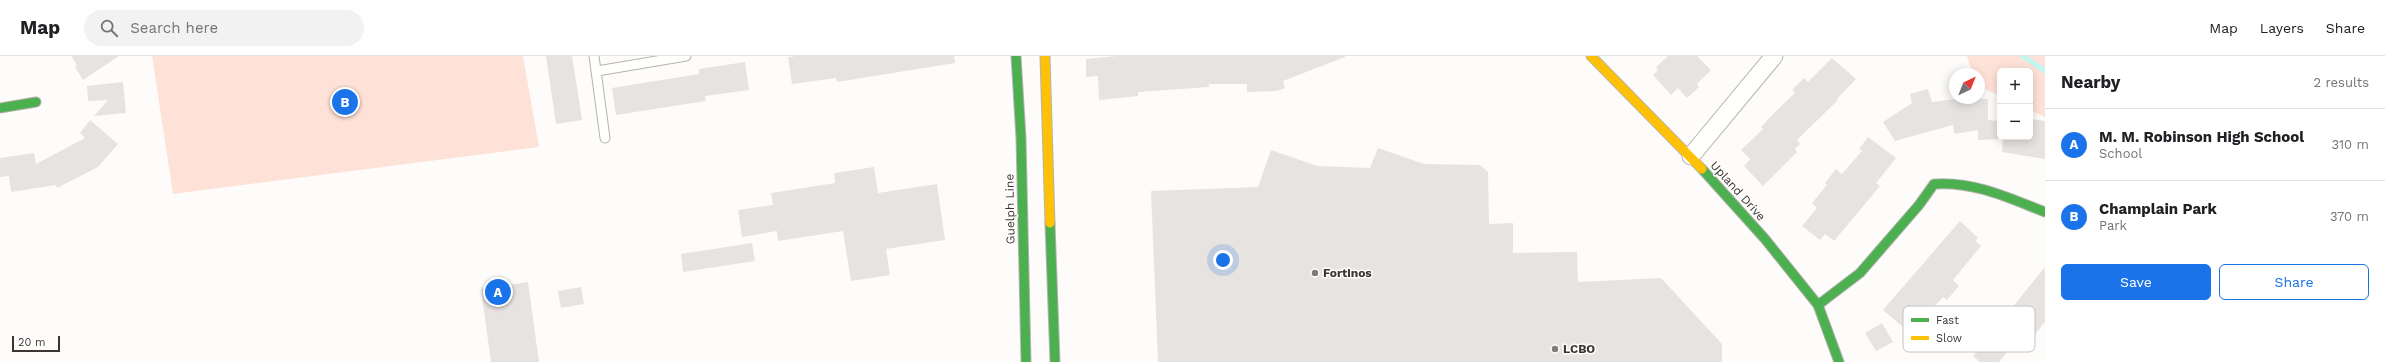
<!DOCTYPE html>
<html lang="en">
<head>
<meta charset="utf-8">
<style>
	body { margin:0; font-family:"Work Sans",sans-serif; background:#f2f2f2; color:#202124 }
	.controls { position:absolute; right:12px; top:12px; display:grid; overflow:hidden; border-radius:6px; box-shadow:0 2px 10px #0003 }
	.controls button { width:36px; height:36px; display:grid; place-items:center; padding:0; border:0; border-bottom:1px solid #e0e0e0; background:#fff; color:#202124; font:20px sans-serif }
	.compass { position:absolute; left:1949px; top:12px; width:36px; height:36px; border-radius:50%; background:#fff; box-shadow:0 2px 10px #0003; rotate:43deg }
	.scale { position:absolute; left:12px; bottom:10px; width:48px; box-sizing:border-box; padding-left:4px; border:2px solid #3c3532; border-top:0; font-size:11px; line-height:14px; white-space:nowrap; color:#3c3532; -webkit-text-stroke:3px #fff; paint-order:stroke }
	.you { position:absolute; left:1223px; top:204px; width:14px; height:14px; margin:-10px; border:3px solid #fff; border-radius:50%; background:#1a73e8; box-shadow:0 0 0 6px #1a73e833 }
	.badge { display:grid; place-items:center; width:26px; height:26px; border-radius:50%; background:#1a73e8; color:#fff; font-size:13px; font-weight:700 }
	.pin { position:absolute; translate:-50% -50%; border:2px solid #fff; box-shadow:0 1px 4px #0006 }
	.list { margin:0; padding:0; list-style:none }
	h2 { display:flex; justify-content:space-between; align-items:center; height:52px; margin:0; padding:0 16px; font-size:17px }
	h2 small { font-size:13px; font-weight:400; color:#757577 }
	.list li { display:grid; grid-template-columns:26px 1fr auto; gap:12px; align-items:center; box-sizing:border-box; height:72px; padding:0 16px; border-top:1px solid #e0e0e0 }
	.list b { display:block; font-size:15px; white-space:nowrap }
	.list p { margin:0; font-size:13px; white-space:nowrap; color:#757577 }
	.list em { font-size:13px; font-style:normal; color:#757577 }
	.actions { display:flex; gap:8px; padding:12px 16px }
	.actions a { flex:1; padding:9px 0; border:1px solid #1a73e8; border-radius:6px; text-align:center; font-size:14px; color:#1a73e8 }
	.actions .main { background:#1a73e8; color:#fff }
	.icon { flex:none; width:22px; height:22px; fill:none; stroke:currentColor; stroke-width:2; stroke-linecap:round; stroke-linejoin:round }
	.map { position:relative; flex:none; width:2045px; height:306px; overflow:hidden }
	header { display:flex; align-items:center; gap:24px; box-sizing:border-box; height:56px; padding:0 20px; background:#fff; border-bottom:1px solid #e0e0e0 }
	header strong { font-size:19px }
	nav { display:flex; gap:22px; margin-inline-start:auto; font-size:14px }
	.search { width:280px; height:36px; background:#f2f2f2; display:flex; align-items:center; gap:10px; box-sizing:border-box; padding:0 14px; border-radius:22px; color:#757577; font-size:15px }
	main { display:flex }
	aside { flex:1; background:#fff }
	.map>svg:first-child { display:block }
</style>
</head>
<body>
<header>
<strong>Map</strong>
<div class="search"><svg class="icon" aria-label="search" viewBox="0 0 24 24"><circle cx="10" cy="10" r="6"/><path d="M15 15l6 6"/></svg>Search here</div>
<nav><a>Map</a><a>Layers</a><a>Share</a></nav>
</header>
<main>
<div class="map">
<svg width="2045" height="306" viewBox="0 0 2045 306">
	<rect width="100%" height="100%" fill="#fefcfa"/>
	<g fill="#ffe2d7">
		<path d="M 152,0 L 523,0 L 539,91 L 173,138 Z"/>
		<path d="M 1967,0 L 2045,0 L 2045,61 L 2030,54 L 2030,15 L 2000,15 L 2000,40 L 1979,30 L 1979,18 L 1973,18 Z"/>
	</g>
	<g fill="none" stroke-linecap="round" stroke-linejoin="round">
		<path stroke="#c0f8f1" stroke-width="5" d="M 2023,0 L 2045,15"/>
	</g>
	<g fill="#e7e3e0">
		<path d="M 71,0 L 119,0 L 83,24 L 75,11 L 77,9 Z"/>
		<path d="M 546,0 L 572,0 L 582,64 L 556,68 Z"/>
		<path d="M 796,0 L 954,0 L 955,7 L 837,26 L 836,22 L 792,28 L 788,1 Z"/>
		<path d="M 1117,0 L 1345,0 L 1345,1 L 1283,25 L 1285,32 L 1277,35 L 1247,36 L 1247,28 L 1209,28 L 1209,31 L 1138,36 L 1138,40 L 1099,44 L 1098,20 L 1086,21 L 1086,3 Z"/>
		<path d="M 1668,0 L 1697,0 L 1711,14 L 1697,28 L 1699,31 L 1687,42 L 1678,32 L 1671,39 L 1653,19 L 1658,14 L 1656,11 Z"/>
		<path d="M 1832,2 L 1856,23 L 1837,43 L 1838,44 L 1797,84 L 1800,88 L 1795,93 L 1797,96 L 1763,130 L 1744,110 L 1750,103 L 1741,94 L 1763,73 L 1761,71 L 1775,56 L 1795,37 L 1792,34 L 1804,22 L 1808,26 Z"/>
		<path d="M 745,6 L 749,34 L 705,40 L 706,45 L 616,59 L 612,32 L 699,18 L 699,13 Z"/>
		<path d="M 123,26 L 126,57 L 94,60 L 108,44 L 88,45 L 87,30 Z"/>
		<path d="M 1928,33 L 1932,46 L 1964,42 L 1988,43 L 1988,64 L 2000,65 L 2000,83 L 1978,84 L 1978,74 L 1954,78 L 1953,69 L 1895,85 L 1883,66 L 1912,47 L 1910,38 Z"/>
		<path d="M 2030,63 L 2045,65 L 2045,103 L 2002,96 L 2003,81 L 2030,81 Z"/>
		<path d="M 90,64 L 118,88 L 98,111 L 57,132 L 56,129 L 11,136 L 9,120 L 0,121 L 0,102 L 34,97 L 36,108 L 85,82 L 80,77 Z"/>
		<path d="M 1868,81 L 1896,102 L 1876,127 L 1880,130 L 1834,185 L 1825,178 L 1820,184 L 1802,170 L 1817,152 L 1812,147 L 1827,129 L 1825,127 L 1836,113 L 1842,118 L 1862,95 L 1859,93 Z"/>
		<path d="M 1378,92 L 1424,108 L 1480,109 L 1488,116 L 1489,168 L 1513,167 L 1513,197 L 1577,196 L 1578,226 L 1661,222 L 1722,288 L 1722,306 L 1158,306 L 1151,135 L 1258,131 L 1271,94 L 1317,110 L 1370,112 Z"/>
		<path d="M 874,111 L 878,137 L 937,128 L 945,184 L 886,193 L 890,219 L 851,225 L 843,175 L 778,185 L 777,175 L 742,181 L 738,154 L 773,149 L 771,137 L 835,127 L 834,117 Z"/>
		<path d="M 1960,165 L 1978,182 L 1975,185 L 1981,190 L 1953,224 L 1959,230 L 1947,244 L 1943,241 L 1922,263 L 1927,267 L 1915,281 L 1883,254 Z"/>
		<path d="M 752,187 L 755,205 L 683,216 L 681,198 Z"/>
		<path d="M 2045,211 L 2045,266 L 2020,297 L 2012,290 L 1999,306 L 1980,306 L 1973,300 Z"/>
		<path d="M 528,226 L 539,306 L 491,306 L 481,233 Z"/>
		<path d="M 581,231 L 584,248 L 561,252 L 558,235 Z"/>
		<path d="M 1882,267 L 1893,286 L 1876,295 L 1865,277 Z"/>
	</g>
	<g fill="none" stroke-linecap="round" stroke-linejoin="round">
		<defs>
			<g id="lane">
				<path d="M 594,0 L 605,82"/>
				<path d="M 597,15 L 686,0"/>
			</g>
			<path id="street" d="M 1691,100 L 1774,0"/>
			<g id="fast">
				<path d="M 1016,0 L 1021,82 L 1026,306"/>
				<path d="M 0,52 L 36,46"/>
				<path d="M 1702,113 L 1765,183 L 1818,249 L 1839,306"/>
				<path d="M 1050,167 L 1055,306"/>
				<path d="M 1818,249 L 1860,217 L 1919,149 L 1934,128 C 1974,125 2009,142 2045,156"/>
			</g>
			<g id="slow">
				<path d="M 1045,0 L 1050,167"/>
				<path d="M 1591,0 L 1702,113"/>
			</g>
		</defs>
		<use href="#lane" stroke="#b7b3b0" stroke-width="11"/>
		<use href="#street" stroke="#b7b3b0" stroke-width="19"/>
		<use href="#fast" stroke="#b7b3b0" stroke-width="11"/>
		<use href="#slow" stroke="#b7b3b0" stroke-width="11"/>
		<use href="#lane" stroke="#fffffe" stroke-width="9"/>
		<use href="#street" stroke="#fffffe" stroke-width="17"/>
		<use href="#fast" stroke="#4caf50" stroke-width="9"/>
		<use href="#slow" stroke="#ffc107" stroke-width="9"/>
	</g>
	<g fill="#807b78" stroke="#fff" stroke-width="1.5">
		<circle cx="1315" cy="217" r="4"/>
		<circle cx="1555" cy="293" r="4"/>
	</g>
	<g text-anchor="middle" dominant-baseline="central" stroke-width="3" stroke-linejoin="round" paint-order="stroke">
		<g font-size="12" fill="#3c3532" stroke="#fff">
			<text transform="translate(1738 135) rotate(48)">Upland Drive</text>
			<text transform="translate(1010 153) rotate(-91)">Guelph Line</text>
		</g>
		<g font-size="12" font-weight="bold" fill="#3c3532" stroke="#fff" text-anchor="start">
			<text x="1323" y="217">Fortinos</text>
			<text x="1563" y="293">LCBO</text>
		</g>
	</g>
	<rect x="1903" y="250" width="132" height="46" rx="6" fill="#fff" stroke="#c4c2c2" stroke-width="1"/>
	<rect x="1911" y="262" width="18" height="4" fill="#4caf50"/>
	<rect x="1911" y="280" width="18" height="4" fill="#ffc107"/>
	<g font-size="11" fill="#3c3532">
		<text x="1936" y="268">Fast</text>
		<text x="1936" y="286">Slow</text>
	</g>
</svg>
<div class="controls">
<button>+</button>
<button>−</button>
</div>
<svg class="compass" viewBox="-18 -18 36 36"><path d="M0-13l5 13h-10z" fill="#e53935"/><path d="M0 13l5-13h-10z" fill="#757577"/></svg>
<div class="scale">20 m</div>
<div class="you"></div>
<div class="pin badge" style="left:498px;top:236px">A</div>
<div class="pin badge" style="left:345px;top:46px">B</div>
</div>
<aside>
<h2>Nearby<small>2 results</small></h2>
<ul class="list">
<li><span class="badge">A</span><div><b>M. M. Robinson High School</b><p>School</p></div><em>310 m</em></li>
<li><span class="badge">B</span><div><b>Champlain Park</b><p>Park</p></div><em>370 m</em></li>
</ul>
<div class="actions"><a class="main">Save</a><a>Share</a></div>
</aside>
</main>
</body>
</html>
